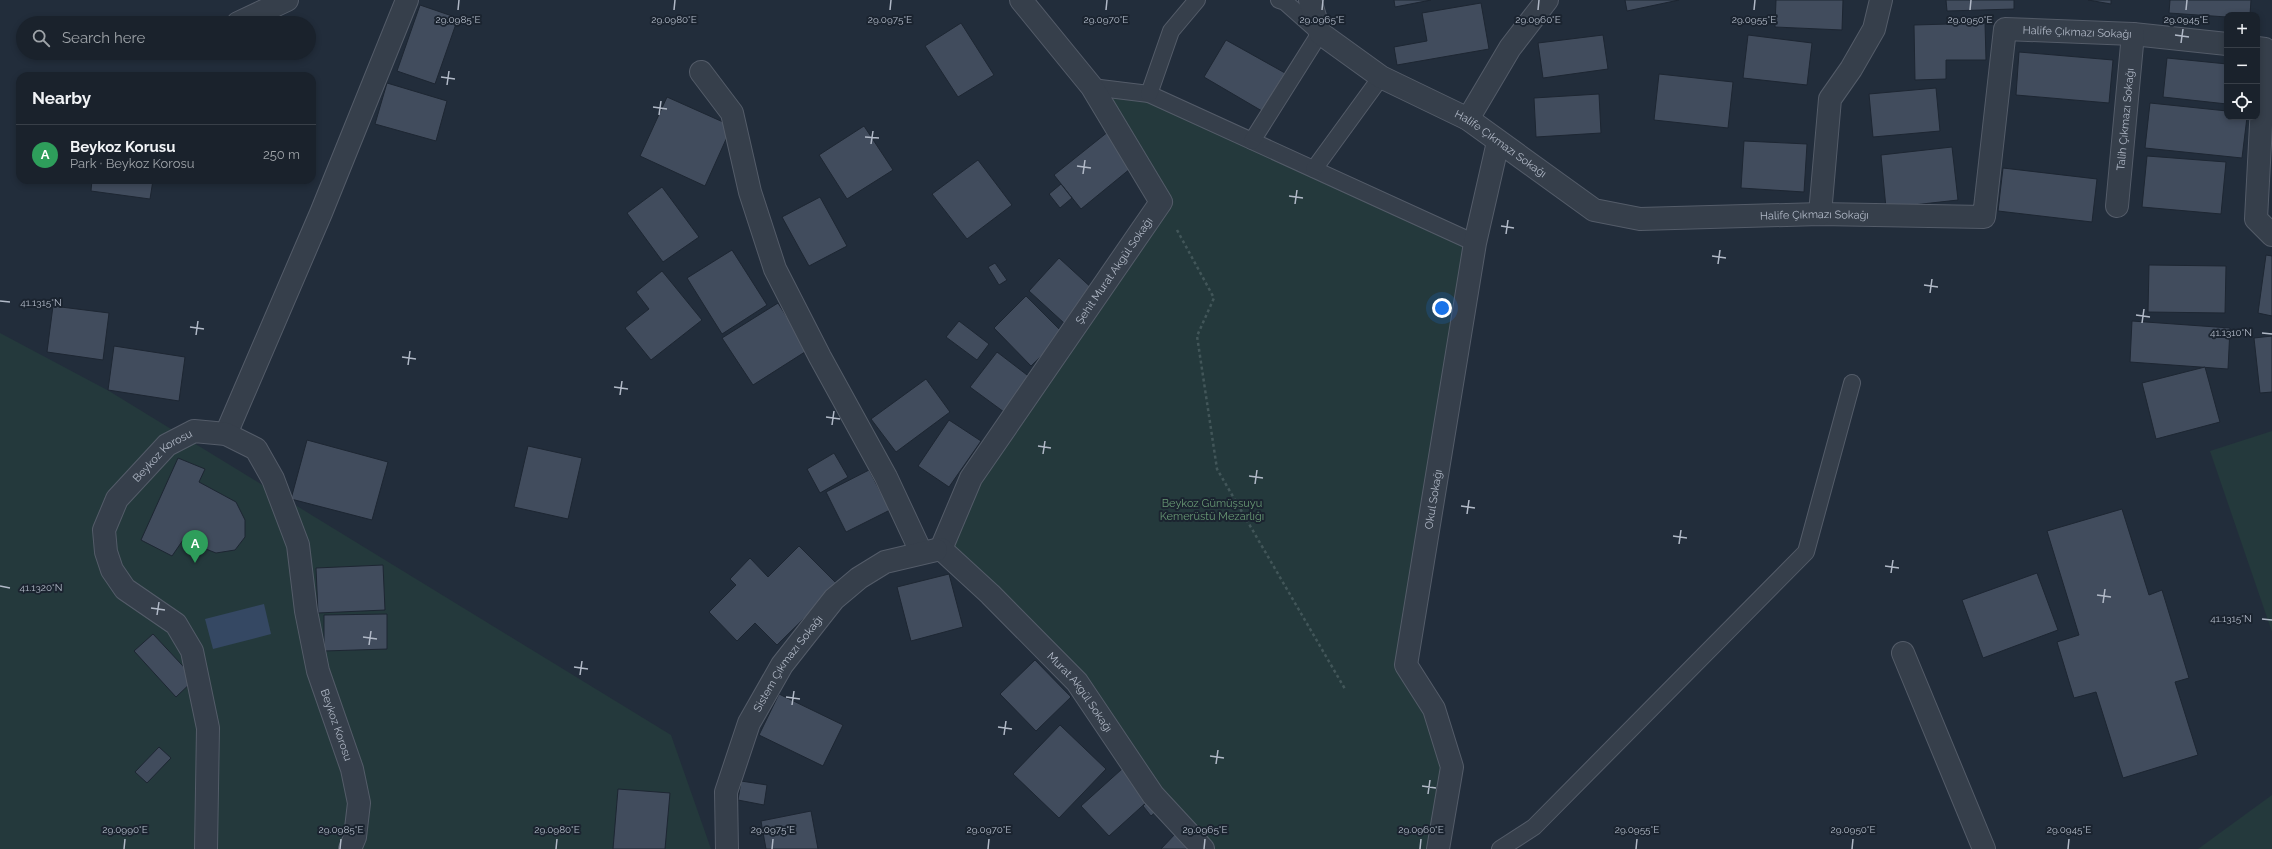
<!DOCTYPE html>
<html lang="en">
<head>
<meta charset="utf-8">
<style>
	body { margin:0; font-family:Raleway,sans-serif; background:#232a34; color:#f1f3f6 }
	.controls { position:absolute; right:12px; top:12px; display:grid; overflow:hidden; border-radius:8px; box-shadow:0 2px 6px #0003 }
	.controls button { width:36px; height:36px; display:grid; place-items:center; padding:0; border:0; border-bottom:1px solid #383f48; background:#1a222c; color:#f1f3f6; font:20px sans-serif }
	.you { position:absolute; left:1442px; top:308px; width:14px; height:14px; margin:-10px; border:3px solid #fff; border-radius:50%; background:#1a73e8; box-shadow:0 0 0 6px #1a73e833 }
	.badge { display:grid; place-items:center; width:26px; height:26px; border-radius:50%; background:#8bbbb9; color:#fff; font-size:13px; font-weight:700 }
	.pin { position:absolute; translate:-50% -33px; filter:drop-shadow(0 1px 2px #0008) }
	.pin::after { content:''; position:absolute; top:21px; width:14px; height:12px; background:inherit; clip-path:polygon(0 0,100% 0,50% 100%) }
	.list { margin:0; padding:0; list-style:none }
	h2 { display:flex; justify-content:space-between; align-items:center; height:52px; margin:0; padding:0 16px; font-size:17px }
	h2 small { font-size:13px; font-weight:400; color:#9fa4a9 }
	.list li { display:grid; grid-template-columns:26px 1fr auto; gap:12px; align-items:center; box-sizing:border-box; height:60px; padding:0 16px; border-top:1px solid #383f48 }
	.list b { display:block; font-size:15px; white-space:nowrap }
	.list p { margin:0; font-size:13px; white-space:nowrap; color:#9fa4a9 }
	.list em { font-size:13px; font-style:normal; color:#9fa4a9 }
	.icon { flex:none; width:22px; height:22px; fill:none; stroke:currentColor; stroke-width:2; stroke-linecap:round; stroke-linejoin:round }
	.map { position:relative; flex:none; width:2272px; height:849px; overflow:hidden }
	.search { position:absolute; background:#1a222c; box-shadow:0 2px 6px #0003; left:16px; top:16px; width:300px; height:44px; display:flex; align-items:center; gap:10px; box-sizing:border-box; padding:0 14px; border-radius:22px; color:#9fa4a9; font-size:15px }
	.panel { position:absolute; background:#1a222c; box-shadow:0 2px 6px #0003; left:16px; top:72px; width:300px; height:112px; border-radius:12px }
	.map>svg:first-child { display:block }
</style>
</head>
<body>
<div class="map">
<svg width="2272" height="849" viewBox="0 0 2272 849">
	<rect width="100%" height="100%" fill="#222d3b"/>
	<g fill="#24393c">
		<path d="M 1111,96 L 1148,101 L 1467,247 L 1399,670 L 1427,712 L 1446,766 L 1428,849 L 1210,849 L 950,549 L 977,482 L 1166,202 Z"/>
		<path d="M 0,333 L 109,391 L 671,735 L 711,849 L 0,849 Z"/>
		<path d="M 2272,431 L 2272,632 L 2210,451 Z"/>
		<path d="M 2272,795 L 2272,849 L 2198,849 Z"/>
	</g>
	<path fill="#354863" d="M 264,604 L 271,634 L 213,649 L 205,619 Z"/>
	<g fill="#414c5d" stroke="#1d2632">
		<path d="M 1394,0 L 1431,0 L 1395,7 Z"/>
		<path d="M 1625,0 L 1679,0 L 1627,11 Z"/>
		<path d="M 1776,0 L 1843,0 L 1842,30 L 1775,27 Z"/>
		<path d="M 1946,0 L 2014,0 L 2014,9 L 1947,11 Z"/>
		<path d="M 2088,0 L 2111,0 L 2111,4 Z"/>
		<path d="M 2170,0 L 2251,0 L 2250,15 L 2227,15 L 2227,17 L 2169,13 Z"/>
		<path d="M 1481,3 L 1489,49 L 1397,65 L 1394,47 L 1427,41 L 1422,13 Z"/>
		<path d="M 420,5 L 458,18 L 435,84 L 397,71 Z"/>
		<path d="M 961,23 L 994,75 L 958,97 L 925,46 Z"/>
		<path d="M 1985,23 L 1986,60 L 1946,60 L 1946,79 L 1915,80 L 1914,25 Z"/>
		<path d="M 1603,35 L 1608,69 L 1543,78 L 1538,43 Z"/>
		<path d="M 1748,35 L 1812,43 L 1807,85 L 1743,78 Z"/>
		<path d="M 1226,40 L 1285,73 L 1262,111 L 1204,77 Z"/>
		<path d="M 2019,52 L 2113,60 L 2109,103 L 2016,95 Z"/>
		<path d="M 2167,58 L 2227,64 L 2227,104 L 2163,97 Z"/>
		<path d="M 1659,74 L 1733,82 L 1728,128 L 1654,120 Z"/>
		<path d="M 387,83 L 447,101 L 436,141 L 375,124 Z"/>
		<path d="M 1936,88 L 1940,131 L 1873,137 L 1869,94 Z"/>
		<path d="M 1599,94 L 1601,133 L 1536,137 L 1534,98 Z"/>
		<path d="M 667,97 L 732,126 L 705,186 L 640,156 Z"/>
		<path d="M 2150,103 L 2227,111 L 2227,117 L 2247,117 L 2242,158 L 2145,148 Z"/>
		<path d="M 864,126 L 893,170 L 847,199 L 819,155 Z"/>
		<path d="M 1109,131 L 1136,164 L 1081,209 L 1054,175 Z"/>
		<path d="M 1744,141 L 1807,144 L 1804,192 L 1741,188 Z"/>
		<path d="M 1952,147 L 1958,200 L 1886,208 L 1881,155 Z"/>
		<path d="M 2147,156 L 2226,162 L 2221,214 L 2142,207 Z"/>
		<path d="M 978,160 L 1012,205 L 967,239 L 932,194 Z"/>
		<path d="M 2003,168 L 2097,179 L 2092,222 L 1998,211 Z"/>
		<path d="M 92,180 L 153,180 L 150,199 L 91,191 Z"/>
		<path d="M 1061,184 L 1072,198 L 1060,208 L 1049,194 Z"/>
		<path d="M 662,187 L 699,237 L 663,262 L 627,213 Z"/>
		<path d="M 820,197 L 847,246 L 809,266 L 782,217 Z"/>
		<path d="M 732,250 L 767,305 L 722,334 L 687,278 Z"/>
		<path d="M 2266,255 L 2272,256 L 2272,316 L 2258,313 Z"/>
		<path d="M 1059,258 L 1095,291 L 1064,323 L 1029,291 Z"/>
		<path d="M 995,263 L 1007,280 L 999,285 L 988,267 Z"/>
		<path d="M 2149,265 L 2226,266 L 2225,313 L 2148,312 Z"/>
		<path d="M 662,271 L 702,320 L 651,360 L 625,328 L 649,309 L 636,292 Z"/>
		<path d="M 1026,296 L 1064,334 L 1031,366 L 994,328 Z"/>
		<path d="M 778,303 L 808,350 L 753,385 L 722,338 Z"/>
		<path d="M 53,306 L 109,313 L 103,360 L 47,352 Z"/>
		<path d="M 959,321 L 989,344 L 977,360 L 946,337 Z"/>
		<path d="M 2132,321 L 2230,328 L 2228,369 L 2130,362 Z"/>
		<path d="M 2272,336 L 2272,392 L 2260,393 L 2254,338 Z"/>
		<path d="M 114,346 L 185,357 L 179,401 L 108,390 Z"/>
		<path d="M 997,352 L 1031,378 L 1004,412 L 970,387 Z"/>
		<path d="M 2205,367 L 2220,422 L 2156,439 L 2142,383 Z"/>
		<path d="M 926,379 L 950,412 L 896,452 L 871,419 Z"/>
		<path d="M 949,420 L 981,441 L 949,487 L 918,466 Z"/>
		<path d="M 307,440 L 388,462 L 372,520 L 291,499 Z"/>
		<path d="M 528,446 L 582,458 L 568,519 L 514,507 Z"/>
		<path d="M 834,453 L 848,477 L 820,493 L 807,469 Z"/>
		<path d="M 178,458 L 205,469 L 199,482 L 236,502 L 245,520 L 245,537 L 235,550 L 216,553 L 183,540 L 172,556 L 141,540 Z"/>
		<path d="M 869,470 L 890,510 L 846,532 L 826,492 Z"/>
		<path d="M 2122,509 L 2149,595 L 2162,590 L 2189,678 L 2175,682 L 2198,755 L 2123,778 L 2096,692 L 2074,698 L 2057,642 L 2079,635 L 2047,531 Z"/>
		<path d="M 799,546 L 838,585 L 777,645 L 755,623 L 737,641 L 709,612 L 736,585 L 730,579 L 750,558 L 768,577 Z"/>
		<path d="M 383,565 L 385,610 L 318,613 L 316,568 Z"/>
		<path d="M 2037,573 L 2058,630 L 1983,658 L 1962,600 Z"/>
		<path d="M 949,574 L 963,627 L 911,641 L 897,587 Z"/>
		<path d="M 387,614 L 387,649 L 324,651 L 324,615 Z"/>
		<path d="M 153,634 L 195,679 L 176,697 L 134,651 Z"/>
		<path d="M 1035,660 L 1071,697 L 1036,731 L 1000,694 Z"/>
		<path d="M 779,694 L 843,725 L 823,766 L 759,735 Z"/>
		<path d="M 1060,725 L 1106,769 L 1059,818 L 1013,774 Z"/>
		<path d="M 159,747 L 171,758 L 147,783 L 135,772 Z"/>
		<path d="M 1122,769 L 1150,799 L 1109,836 L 1081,806 Z"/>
		<path d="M 741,781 L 767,785 L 764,805 L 738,800 Z"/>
		<path d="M 618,789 L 670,793 L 665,849 L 613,849 Z"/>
		<path d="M 1150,799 L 1159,809 L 1151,816 L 1143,806 Z"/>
		<path d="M 811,811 L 818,849 L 766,849 L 761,821 Z"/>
		<path d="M 1176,833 L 1189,846 L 1186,849 L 1161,849 Z"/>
	</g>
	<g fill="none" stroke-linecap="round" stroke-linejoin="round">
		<defs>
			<g id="lane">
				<path d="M 1092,87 L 1149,94 L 1475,243"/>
				<path d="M 1149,94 L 1171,31 L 1197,0"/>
				<path d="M 1252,141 L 1320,33 L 1285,2 L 1279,0"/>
				<path d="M 1314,169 L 1381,77"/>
				<path d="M 1500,849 L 1534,827 L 1806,552 L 1852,383"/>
			</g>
			<g id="street">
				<path id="s1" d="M 1310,0 L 1320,33 L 1381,77 L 1468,119 L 1594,210 L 1640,219 L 1820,214 L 1984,217 L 2005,29 L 2133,34 L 2227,44"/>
				<path d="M 238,23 L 287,0"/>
				<path d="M 2257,48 L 2265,49 L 2256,219 L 2272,235"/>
				<path d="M 701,72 L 732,113 L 750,192 L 775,269 L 820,357 L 886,477 L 921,552"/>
				<path d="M 1468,119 L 1510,48 L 1547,0"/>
				<path id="s2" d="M 2117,206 L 2133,34"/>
				<path d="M 1820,214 L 1830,99 L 1851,69 L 1874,29 L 1881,0"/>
				<path d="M 226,434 L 321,213 L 407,0"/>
				<path id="s3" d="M 941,549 L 971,478 L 1161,202 L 1092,87 L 1021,0"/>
				<path id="s4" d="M 941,549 L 990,594 L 1077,682 L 1153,795 L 1203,849"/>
				<path d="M 1903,653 L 1984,849"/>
				<path id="s5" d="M 206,849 L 208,728 L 192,651 L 176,624 L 125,589 L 112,570 L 106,552 L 104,530 L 117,499 L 167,445 L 194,431 L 226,434 L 256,449 L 273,479 L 298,545 L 306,611 L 318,671 L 352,769 L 359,803 L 355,837 L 350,849"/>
				<path id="s6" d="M 727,849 L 726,792 L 749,723 L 782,665 L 834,599 L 859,578 L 885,562 L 936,550"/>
				<path id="s7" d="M 1438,849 L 1452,767 L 1434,709 L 1406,665 L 1475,243 L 1498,142"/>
			</g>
		</defs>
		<use href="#lane" stroke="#545c69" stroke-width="18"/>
		<use href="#street" stroke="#545c69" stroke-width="24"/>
		<path stroke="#425659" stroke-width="2.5" stroke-dasharray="3 3" stroke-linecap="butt" d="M 1177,230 L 1214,298 L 1197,336 L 1217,469 L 1345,689"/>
		<use href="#lane" stroke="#363f4b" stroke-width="16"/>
		<use href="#street" stroke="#363f4b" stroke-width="22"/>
	</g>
	<path fill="none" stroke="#b1b9c7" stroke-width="1.5" d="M 458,10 L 459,0M 674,10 L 675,0M 890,10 L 891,0M 1106,10 L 1107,0M 1322,10 L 1323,0M 1538,10 L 1539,0M 1754,10 L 1755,0M 1970,10 L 1971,0M 2186,10 L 2187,0M 2175,35 L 2189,37M 2181,43 L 2183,29M 441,77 L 455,79M 447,85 L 449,71M 653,107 L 667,109M 659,115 L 661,101M 865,137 L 879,138M 871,144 L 873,131M 1077,166 L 1091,168M 1083,174 L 1085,160M 1289,196 L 1303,198M 1295,204 L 1297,190M 1501,226 L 1514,228M 1506,234 L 1508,220M 1712,256 L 1726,258M 1718,264 L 1720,250M 1924,285 L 1938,287M 1930,293 L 1932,279M 0,301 L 10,302M 2136,315 L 2150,317M 2142,323 L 2144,309M 190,327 L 204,329M 2262,333 L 2272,334M 196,335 L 198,321M 402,357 L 416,359M 408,365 L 410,351M 614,387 L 628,389M 620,395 L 622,381M 826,417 L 840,419M 832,425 L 834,411M 1038,446 L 1051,448M 1043,454 L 1045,441M 1249,476 L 1263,478M 1255,484 L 1257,470M 1461,506 L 1475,508M 1467,514 L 1469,500M 1673,536 L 1687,538M 1679,544 L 1681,530M 1885,566 L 1899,568M 1891,573 L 1893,560M 0,586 L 10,588M 2097,595 L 2111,597M 2103,603 L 2105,589M 151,608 L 165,610M 157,615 L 159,602M 2262,619 L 2272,620M 363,637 L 377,639M 369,645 L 371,631M 574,667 L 588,669M 580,675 L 582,661M 786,697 L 800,699M 792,705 L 794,691M 998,727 L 1012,729M 1004,735 L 1006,721M 1210,756 L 1224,758M 1216,764 L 1218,750M 1422,786 L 1436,788M 1428,794 L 1430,780M 124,849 L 125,839M 340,849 L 341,839M 556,849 L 557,839M 772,849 L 773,839M 988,849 L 989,839M 1204,849 L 1205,839M 1420,849 L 1421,839M 1636,849 L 1637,839M 1852,849 L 1853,839M 2068,849 L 2069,839"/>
	<g text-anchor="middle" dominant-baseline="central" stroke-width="4" stroke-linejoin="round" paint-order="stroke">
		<g font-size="11" fill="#b1b9c7" stroke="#1b2430">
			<text stroke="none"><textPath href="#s1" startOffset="1014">Halife Çıkmazı Sokağı</textPath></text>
			<text stroke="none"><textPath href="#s2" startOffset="87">Talih Çıkmazı Sokağı</textPath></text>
			<text stroke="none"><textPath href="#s1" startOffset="247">Halife Çıkmazı Sokağı</textPath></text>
			<text stroke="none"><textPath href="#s1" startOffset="583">Halife Çıkmazı Sokağı</textPath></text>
			<text stroke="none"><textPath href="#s3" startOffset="329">Şehit Murat Akgül Sokağı</textPath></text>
			<text stroke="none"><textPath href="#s5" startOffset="454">Beykoz Korosu</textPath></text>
			<text stroke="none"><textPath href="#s7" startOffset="364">Okul Sokağı</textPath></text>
			<text stroke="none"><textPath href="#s6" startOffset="201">Sistem Çıkmazı Sokağı</textPath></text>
			<text stroke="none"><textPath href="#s4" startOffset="200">Murat Akgül Sokağı</textPath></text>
			<text stroke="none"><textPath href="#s5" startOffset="850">Beykoz Korosu</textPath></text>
		</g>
		<g font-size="11" fill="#689874" stroke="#1b2430">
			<text x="1212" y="503">Beykoz Gümüşsuyu<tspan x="1212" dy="13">Kemerüstü Mezarlığı</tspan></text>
		</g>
	</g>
	<g font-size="10" text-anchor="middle" fill="#b1b9c7" stroke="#1b2430" stroke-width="4" stroke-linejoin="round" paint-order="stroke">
		<text x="458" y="23">29.0985°E</text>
		<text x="674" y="23">29.0980°E</text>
		<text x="890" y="23">29.0975°E</text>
		<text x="1106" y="23">29.0970°E</text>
		<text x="1322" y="23">29.0965°E</text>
		<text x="1538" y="23">29.0960°E</text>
		<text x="1754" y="23">29.0955°E</text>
		<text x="1970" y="23">29.0950°E</text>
		<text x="2186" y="23">29.0945°E</text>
		<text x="41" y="306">41.1315°N</text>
		<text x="2231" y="336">41.1310°N</text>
		<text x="41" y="591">41.1320°N</text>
		<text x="2231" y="622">41.1315°N</text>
		<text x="125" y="833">29.0990°E</text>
		<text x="341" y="833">29.0985°E</text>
		<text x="557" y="833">29.0980°E</text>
		<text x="773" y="833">29.0975°E</text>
		<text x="989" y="833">29.0970°E</text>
		<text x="1205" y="833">29.0965°E</text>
		<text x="1421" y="833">29.0960°E</text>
		<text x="1637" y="833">29.0955°E</text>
		<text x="1853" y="833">29.0950°E</text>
		<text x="2069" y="833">29.0945°E</text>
	</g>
</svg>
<div class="controls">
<button>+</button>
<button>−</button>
<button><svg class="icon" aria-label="locate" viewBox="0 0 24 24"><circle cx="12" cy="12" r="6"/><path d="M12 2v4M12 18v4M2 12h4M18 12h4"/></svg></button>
</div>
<div class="you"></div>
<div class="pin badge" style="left:195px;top:563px;background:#2e9e5b">A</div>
<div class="search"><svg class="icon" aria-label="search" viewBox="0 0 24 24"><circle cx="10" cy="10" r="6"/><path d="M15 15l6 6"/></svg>Search here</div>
<section class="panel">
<h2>Nearby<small></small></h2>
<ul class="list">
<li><span class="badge" style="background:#2e9e5b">A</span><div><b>Beykoz Korusu</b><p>Park · Beykoz Korosu</p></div><em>250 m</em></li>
</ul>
</section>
</div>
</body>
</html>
